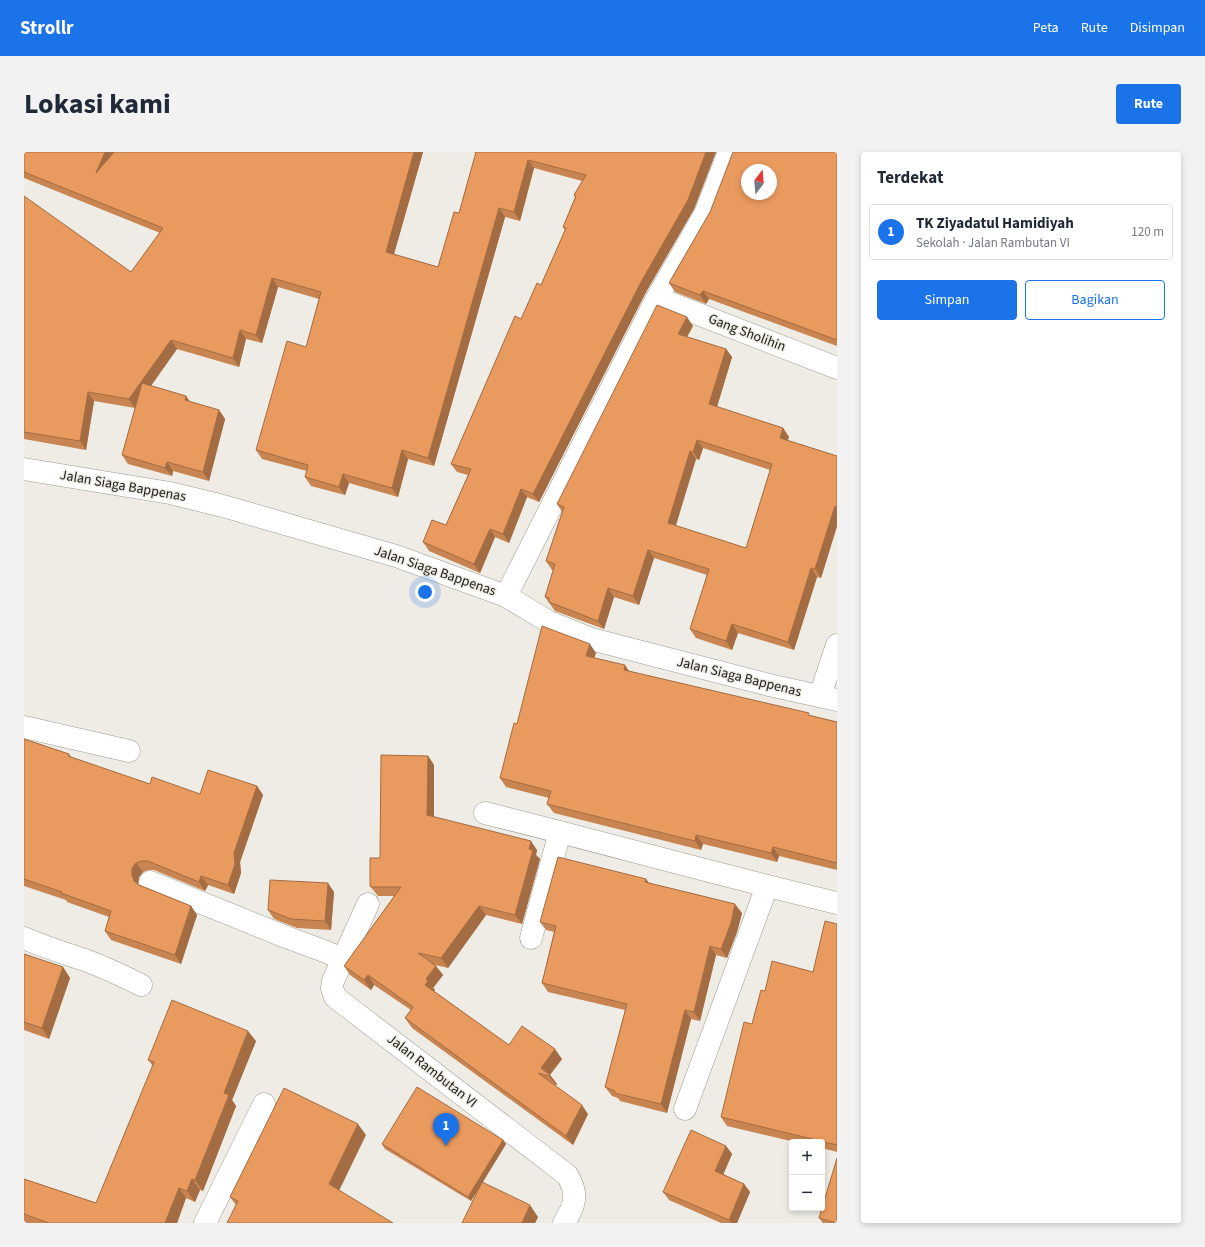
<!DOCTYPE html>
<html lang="id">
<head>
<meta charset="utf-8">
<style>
	body { margin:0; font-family:"Source Sans 3",sans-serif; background:#f2f2f3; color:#1f2937 }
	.controls { position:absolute; right:12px; bottom:12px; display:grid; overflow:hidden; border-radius:4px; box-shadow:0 2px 6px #0003 }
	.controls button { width:36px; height:36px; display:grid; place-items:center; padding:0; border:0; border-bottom:1px solid #e0e1e3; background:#fff; color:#1f2937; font:20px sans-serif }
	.compass { position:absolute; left:717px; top:12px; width:36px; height:36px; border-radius:50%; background:#fff; box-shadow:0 2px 6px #0003; rotate:16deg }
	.you { position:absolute; left:401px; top:440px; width:14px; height:14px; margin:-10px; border:3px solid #fff; border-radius:50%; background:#1a73e8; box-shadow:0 0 0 6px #1a73e833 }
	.badge { display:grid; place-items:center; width:26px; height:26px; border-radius:50%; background:#1a73e8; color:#fff; font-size:13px; font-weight:700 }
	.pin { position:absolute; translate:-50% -33px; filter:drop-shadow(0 1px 2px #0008) }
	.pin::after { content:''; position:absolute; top:21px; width:14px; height:12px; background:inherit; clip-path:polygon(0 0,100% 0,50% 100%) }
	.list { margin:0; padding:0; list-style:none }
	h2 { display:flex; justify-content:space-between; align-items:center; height:52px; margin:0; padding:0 16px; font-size:17px }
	h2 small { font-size:13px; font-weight:400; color:#747a83 }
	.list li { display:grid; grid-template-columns:26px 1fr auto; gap:12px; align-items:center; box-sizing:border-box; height:56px; margin:0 8px 8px; padding:0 8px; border:1px solid #e0e1e3; border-radius:4px }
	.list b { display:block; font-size:15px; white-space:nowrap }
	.list p { margin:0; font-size:13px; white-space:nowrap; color:#747a83 }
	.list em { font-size:13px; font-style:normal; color:#747a83 }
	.actions { display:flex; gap:8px; padding:12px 16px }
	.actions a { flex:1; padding:9px 0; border:1px solid #1a73e8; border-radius:4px; text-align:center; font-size:14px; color:#1a73e8 }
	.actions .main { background:#1a73e8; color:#fff }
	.map { position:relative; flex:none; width:813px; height:1071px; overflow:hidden; border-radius:4px }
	header { display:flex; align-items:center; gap:24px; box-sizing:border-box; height:56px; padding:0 20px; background:#1a73e8; color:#fff }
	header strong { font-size:19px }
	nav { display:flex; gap:22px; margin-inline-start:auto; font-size:14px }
	.intro { display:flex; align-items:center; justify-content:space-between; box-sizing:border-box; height:96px; padding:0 24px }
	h1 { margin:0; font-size:28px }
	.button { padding:10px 18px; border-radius:4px; background:#1a73e8; color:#fff; font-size:14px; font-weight:700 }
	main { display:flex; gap:24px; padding:0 24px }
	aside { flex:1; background:#fff; border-radius:4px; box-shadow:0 2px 6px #0003 }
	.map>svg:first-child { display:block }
</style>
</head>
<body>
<header>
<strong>Strollr</strong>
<nav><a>Peta</a><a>Rute</a><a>Disimpan</a></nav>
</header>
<div class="intro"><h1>Lokasi kami</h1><a class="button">Rute</a></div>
<main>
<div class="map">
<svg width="813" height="1071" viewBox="0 0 813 1071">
	<rect width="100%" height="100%" fill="#eeece4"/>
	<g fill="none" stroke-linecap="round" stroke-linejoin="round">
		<defs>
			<g id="minor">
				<path d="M 633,146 L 813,216"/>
				<path d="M 0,317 L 146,341 L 199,354 L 372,404 L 482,444 L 525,470 L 567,487 L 745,533 L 813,548"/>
				<path d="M 482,444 L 633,146 L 681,62 L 705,0"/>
				<path d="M 796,544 L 813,493"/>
				<path d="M 0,575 L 105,599"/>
				<path d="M 461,661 C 578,690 695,723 813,751"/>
				<path d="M 126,730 L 262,785 L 300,799 L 318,807"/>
				<path d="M 344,752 L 309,829 L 308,836 L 311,845 L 543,1023 C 555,1042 551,1053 540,1071"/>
				<path d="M 0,786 C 20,795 40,801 61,808 C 80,815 99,824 117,833"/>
				<path d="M 507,786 L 536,680"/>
				<path d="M 661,957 L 743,734"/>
				<path d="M 181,1071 L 240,952"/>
			</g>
		</defs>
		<use href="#minor" stroke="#9d9b93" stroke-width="23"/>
		<use href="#minor" stroke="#fff" stroke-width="22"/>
	</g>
	<g fill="#c88451" fill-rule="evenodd">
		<path d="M 0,0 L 399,0 L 370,102 L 414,115 L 435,61 L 452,1 L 449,0 L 692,0 L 670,57 L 622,140 L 515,350 L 503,345 L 485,391 L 471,385 L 456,421 L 405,399 L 399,390 L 422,373 L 444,323 L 433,320 L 427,312 L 497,167 L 517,133 L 541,78 L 539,75 L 551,45 L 550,43 L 558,29 L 510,16 L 496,69 L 481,65 L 410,314 L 384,307 L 374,345 L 325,331 L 321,343 L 287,334 L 281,325 L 283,319 L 238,307 L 232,298 L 282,195 L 295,147 L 254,135 L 238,191 L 222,187 L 215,215 L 153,197 L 127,234 L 162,244 L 166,250 L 195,258 L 201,267 L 185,329 L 149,319 L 148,324 L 104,312 L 98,303 L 111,256 L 70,249 L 62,298 L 0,287 L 0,44 L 107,120 L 136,81 L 0,26 Z"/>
		<path d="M 813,0 L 813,194 L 685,147 L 682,152 L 651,140 L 645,131 L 686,60 Z"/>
		<path d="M 669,174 L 663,185 L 702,197 L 708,205 L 693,255 L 759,276 L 765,285 L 763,288 L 813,304 L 813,374 L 797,426 L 793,425 L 770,498 L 714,481 L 708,498 L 672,486 L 666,477 L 683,423 L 630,406 L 615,453 L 590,445 L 580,477 L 531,459 L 521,445 L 529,418 L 528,418 L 522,409 L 538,360 L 533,352 ZM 679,296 L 746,318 L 722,396 L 651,374 L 672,307 L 675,308 Z"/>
		<path d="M 572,501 L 570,506 L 606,519 L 813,570 L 813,718 L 755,704 L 753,710 L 679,692 L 677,698 L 530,661 L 523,652 L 525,646 L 482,635 L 476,626 L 493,572 Z"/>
		<path d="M 0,587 L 45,602 L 48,606 L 126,632 L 176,642 L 233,634 L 239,643 L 216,710 L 217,721 L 210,742 L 184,733 L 181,739 L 130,718 L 125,718 L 119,720 L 115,725 L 114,732 L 115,733 L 167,754 L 173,763 L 157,812 L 87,788 L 81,779 L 85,765 L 43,750 L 42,748 L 0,734 Z"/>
		<path d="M 404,604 L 410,613 L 410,665 L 513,698 L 512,703 L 516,707 L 498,772 L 462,763 L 424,816 L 411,813 L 419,823 L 409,836 L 411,838 L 410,839 L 485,893 L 538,907 L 526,923 L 533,932 L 532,933 L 530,933 L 564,962 L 549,993 L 388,876 L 381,866 L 387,858 L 350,833 L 347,838 L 326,823 L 320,814 L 370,744 L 354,744 L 346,734 L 356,706 Z"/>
		<path d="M 622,727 L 625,731 L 718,761 L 713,780 L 703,806 L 692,803 L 676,869 L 667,867 L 643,961 L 596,949 L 594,946 L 588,944 L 581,935 L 601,858 L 524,840 L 518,831 L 530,780 L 522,778 L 516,770 Z"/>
		<path d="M 310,740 L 307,778 L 273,776 L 250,767 L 244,758 Z"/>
		<path d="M 813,772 L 813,1000 L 798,996 L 798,990 L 771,990 L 703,974 L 697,965 L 728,872 L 741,839 L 789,820 Z"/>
		<path d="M 0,802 L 39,815 L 46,826 L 25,887 L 0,878 Z"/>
		<path d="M 232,889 L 208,948 L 212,954 L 179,1039 L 176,1038 L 171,1050 L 162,1046 L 153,1071 L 0,1071 L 0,1027 L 72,1051 L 129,914 L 124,908 Z"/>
		<path d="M 342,983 L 212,1053 L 206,1045 Z"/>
		<path d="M 479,988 L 482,992 L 459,1030 L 514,1065 L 511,1071 L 438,1071 L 455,1036 L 447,1049 L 361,997 L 358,992 Z"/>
		<path d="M 702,994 L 708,1002 L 699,1022 L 720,1032 L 726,1040 L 713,1071 L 697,1071 L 645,1048 L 639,1040 Z"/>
		<path d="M 795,1066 L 813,1071 L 799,1071 Z"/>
	</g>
	<g fill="#a36c42">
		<path d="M 81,0 L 91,0 L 72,21 Z"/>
		<path d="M 390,0 L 399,0 L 368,109 L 362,100 Z"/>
		<path d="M 682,0 L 692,0 L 670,57 L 622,140 L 515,350 L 509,342 Z"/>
		<path d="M 504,8 L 510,16 L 496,69 L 490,60 Z"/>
		<path d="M 475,56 L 481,65 L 410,314 L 404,306 Z"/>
		<path d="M 248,126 L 254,135 L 238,191 L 232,183 Z"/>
		<path d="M 679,139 L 685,147 L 682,152 L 676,143 Z"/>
		<path d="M 663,165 L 669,174 L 660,190 L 654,182 Z"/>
		<path d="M 216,178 L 222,187 L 215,215 L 209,206 Z"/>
		<path d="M 147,188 L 153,197 L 111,256 L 105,247 Z"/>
		<path d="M 702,197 L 708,205 L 691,261 L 685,252 Z"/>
		<path d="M 64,240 L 70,249 L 62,298 L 56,289 Z"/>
		<path d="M 162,244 L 168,253 L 161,248 Z"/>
		<path d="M 195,258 L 201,267 L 185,329 L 179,320 Z"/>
		<path d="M 759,276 L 765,285 L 762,294 L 756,286 Z"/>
		<path d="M 673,288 L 679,296 L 675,308 L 669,300 Z"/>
		<path d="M 378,298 L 384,307 L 374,345 L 368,336 Z"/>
		<path d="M 666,299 L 672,307 L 650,380 L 644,371 Z"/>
		<path d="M 143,310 L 149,319 L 148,324 L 141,316 Z"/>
		<path d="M 319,322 L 325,331 L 321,343 L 315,335 Z"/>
		<path d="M 497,337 L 503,345 L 485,391 L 479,382 Z"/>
		<path d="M 811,354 L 813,357 L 813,374 L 797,426 L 791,417 Z"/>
		<path d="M 466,377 L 471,385 L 456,421 L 450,412 Z"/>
		<path d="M 624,398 L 630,406 L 615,453 L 609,444 Z"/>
		<path d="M 787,416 L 793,425 L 770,498 L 764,490 Z"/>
		<path d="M 584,436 L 590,445 L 580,477 L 574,469 Z"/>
		<path d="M 708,472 L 714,481 L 708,498 L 702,489 Z"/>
		<path d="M 566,492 L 572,501 L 568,513 L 562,504 Z"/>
		<path d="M 601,513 L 607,522 L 600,518 Z"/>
		<path d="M 404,604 L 410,613 L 410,673 L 403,663 Z"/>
		<path d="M 233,634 L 239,643 L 216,710 L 217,721 L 210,742 L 204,733 L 210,701 Z"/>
		<path d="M 672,683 L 679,692 L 677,698 L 671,689 Z"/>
		<path d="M 507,689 L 513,698 L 512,703 L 516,707 L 498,772 L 491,763 Z"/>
		<path d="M 749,695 L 755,704 L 753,710 L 747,701 Z"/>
		<path d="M 112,711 L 119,720 L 115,725 L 114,732 L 110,729 L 108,723 L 108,716 Z"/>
		<path d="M 177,724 L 184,733 L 181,739 L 175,730 Z"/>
		<path d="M 622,727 L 628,736 L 621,730 Z"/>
		<path d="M 304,731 L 310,740 L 307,778 L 301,769 Z"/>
		<path d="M 711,752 L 718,761 L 713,780 L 703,806 L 697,797 Z"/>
		<path d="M 167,754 L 173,763 L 157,812 L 151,803 Z"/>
		<path d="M 455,754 L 462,763 L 424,816 L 417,806 Z"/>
		<path d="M 686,794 L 692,803 L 676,869 L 670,860 Z"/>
		<path d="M 412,814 L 419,823 L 409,836 L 411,838 L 408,843 L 401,833 L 402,827 Z"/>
		<path d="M 39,815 L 46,826 L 25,887 L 18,876 Z"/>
		<path d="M 344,823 L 350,833 L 347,838 L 340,828 Z"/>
		<path d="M 661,858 L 667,867 L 643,961 L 637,952 Z"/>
		<path d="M 224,879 L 232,889 L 208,948 L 212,954 L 179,1039 L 171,1028 L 200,941 Z"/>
		<path d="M 531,897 L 538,907 L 525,924 L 517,916 Z"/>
		<path d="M 526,923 L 533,932 L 532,933 L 525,924 Z"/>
		<path d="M 558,953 L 564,962 L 549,993 L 542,984 Z"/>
		<path d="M 334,972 L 342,983 L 313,1043 L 305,1032 Z"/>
		<path d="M 479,988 L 482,992 L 447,1049 L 444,1045 Z"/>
		<path d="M 702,994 L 708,1002 L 697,1028 L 691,1019 Z"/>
		<path d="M 168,1027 L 176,1038 L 171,1050 L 163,1039 Z"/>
		<path d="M 720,1032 L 726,1040 L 713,1071 L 707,1071 L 705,1068 Z"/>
		<path d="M 155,1036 L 162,1046 L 153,1071 L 141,1071 Z"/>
		<path d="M 506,1053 L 514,1065 L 511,1071 L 498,1071 Z"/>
	</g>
	<g fill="#e99a5e" stroke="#a36c42" fill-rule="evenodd">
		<path d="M 0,0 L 81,0 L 72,21 L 90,0 L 390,0 L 362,100 L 414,115 L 430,60 L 435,61 L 452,0 L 682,0 L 664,48 L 616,132 L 509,342 L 497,337 L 479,382 L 466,377 L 450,412 L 399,390 L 408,368 L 422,373 L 447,317 L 427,312 L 491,164 L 497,167 L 513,131 L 517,133 L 542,76 L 539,75 L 552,44 L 550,43 L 562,23 L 504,8 L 490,60 L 475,56 L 404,306 L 378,298 L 368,336 L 319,322 L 315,335 L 281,325 L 284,313 L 232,298 L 263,189 L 282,195 L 297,140 L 248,126 L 232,183 L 216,178 L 209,206 L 147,188 L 105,247 L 64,240 L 56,289 L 0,280 L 0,44 L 107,120 L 139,76 L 0,20 Z"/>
		<path d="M 709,0 L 813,0 L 813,188 L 679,139 L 676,143 L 645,131 L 686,60 ZM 723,18 L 747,18 L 747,42 L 723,42 Z"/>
		<path d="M 633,153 L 663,165 L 654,182 L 702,197 L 685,252 L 759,276 L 756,286 L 813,304 L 813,355 L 811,354 L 791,417 L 787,416 L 764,490 L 708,472 L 702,489 L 666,477 L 685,417 L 624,398 L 609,444 L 584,436 L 574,469 L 525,450 L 525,446 L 521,445 L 531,412 L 522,409 L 540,355 L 533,352 ZM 673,288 L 748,312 L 722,396 L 644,371 L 666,299 L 669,300 Z"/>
		<path d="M 118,231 L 162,244 L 161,248 L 195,258 L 179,320 L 143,310 L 141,316 L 98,303 Z"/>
		<path d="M 518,474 L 566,492 L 562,504 L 601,513 L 600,518 L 785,561 L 784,563 L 813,570 L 813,711 L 749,695 L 747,701 L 672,683 L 671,689 L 523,652 L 527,639 L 476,626 L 490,571 L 493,572 Z"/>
		<path d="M 0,587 L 45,602 L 44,604 L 126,632 L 128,625 L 176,642 L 184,618 L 233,634 L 210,701 L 211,712 L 204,733 L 177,724 L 175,730 L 124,709 L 118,709 L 112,711 L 108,716 L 108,723 L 110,729 L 115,733 L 167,754 L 151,803 L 81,779 L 87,759 L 37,741 L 38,740 L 0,727 Z"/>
		<path d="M 357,603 L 404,604 L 403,663 L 507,689 L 505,697 L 509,698 L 491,763 L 455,754 L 417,806 L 394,801 L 412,814 L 402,827 L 404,829 L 401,833 L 485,893 L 498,874 L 531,897 L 517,916 L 526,923 L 525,924 L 514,921 L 558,953 L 542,984 L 381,866 L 389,855 L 344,823 L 340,828 L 320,814 L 377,735 L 347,735 L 346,734 L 346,706 L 356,706 Z"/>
		<path d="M 534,705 L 622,727 L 621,730 L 711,752 L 707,771 L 697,797 L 686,794 L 670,860 L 661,858 L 637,952 L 590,941 L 591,939 L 581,935 L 603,852 L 518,831 L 532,774 L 516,770 Z"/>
		<path d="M 246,728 L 304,731 L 301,769 L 267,767 L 244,758 Z"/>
		<path d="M 801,769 L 813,772 L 813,993 L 697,965 L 720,870 L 728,872 L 737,838 L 741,839 L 748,809 L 789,820 Z"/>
		<path d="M 0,802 L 39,815 L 18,876 L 0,870 Z"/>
		<path d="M 148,848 L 224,879 L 200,941 L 205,943 L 171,1028 L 168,1027 L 163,1039 L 155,1036 L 141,1071 L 25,1071 L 0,1062 L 0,1027 L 72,1051 L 130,910 L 124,908 Z"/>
		<path d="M 393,935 L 479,988 L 444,1045 L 358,992 Z"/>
		<path d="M 260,936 L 334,972 L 305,1032 L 369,1071 L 203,1071 L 214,1049 L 206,1045 Z"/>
		<path d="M 667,978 L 702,994 L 691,1019 L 720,1032 L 705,1068 L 639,1040 Z"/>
		<path d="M 813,1006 L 813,1071 L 795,1066 Z"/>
		<path d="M 458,1030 L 506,1053 L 498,1071 L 438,1071 Z"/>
	</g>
	<g text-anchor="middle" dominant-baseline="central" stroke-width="3" stroke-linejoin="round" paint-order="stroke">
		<g font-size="14" fill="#20201d" stroke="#eeece4">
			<text transform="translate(723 181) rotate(21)">Gang Sholihin</text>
			<text transform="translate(99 334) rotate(10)">Jalan Siaga Bappenas</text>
			<text transform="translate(411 419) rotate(19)">Jalan Siaga Bappenas</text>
			<text transform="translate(715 525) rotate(14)">Jalan Siaga Bappenas</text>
			<text transform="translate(408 919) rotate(38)">Jalan Rambutan VI</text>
		</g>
	</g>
</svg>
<div class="controls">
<button>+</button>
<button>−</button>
</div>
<svg class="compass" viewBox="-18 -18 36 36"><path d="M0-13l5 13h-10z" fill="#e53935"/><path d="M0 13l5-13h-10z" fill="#747a83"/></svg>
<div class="you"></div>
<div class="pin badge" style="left:422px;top:994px">1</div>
</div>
<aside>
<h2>Terdekat<small></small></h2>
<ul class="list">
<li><span class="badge">1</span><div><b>TK Ziyadatul Hamidiyah</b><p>Sekolah · Jalan Rambutan VI</p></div><em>120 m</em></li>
</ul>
<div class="actions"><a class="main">Simpan</a><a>Bagikan</a></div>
</aside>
</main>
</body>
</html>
